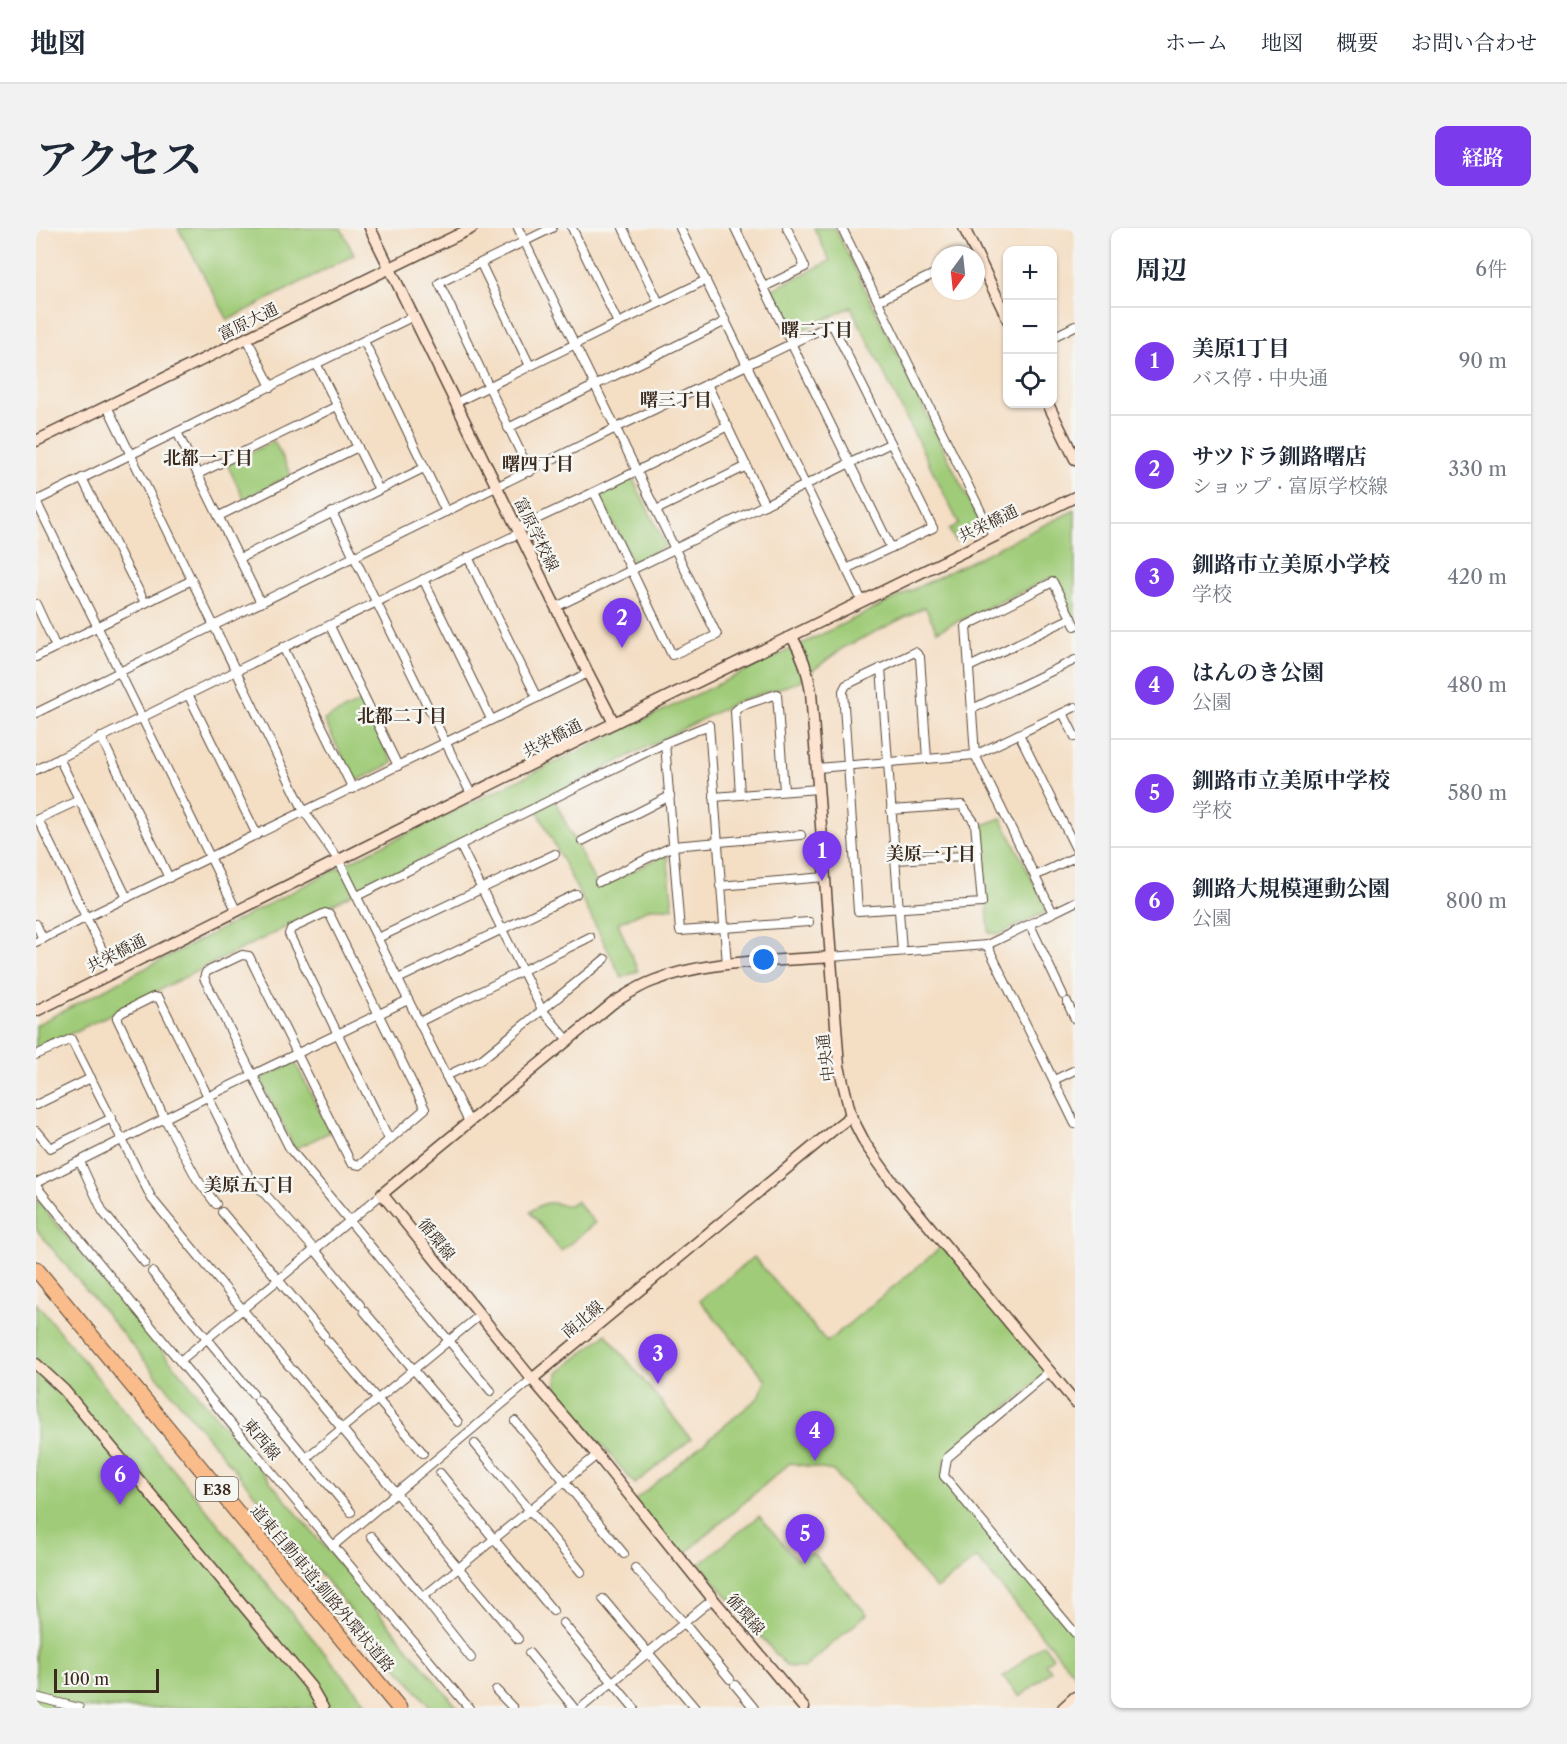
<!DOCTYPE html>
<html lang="ja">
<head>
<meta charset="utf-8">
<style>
	body { margin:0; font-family:"Libre Caslon Text","Noto Serif JP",serif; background:#f2f2f3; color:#1f2937 }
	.controls { position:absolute; right:18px; top:18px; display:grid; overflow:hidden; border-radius:12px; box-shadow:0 2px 4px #0004 }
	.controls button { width:54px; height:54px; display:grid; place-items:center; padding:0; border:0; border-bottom:2px solid #e0e1e3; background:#fff; color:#1f2937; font:30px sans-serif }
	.compass { position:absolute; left:895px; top:18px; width:54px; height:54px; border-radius:50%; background:#fff; box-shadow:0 2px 4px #0004; rotate:195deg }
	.scale { position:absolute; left:18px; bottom:15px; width:105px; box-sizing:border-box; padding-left:6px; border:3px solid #3b2a1e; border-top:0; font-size:16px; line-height:21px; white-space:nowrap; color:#3b2a1e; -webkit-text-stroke:4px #f6f6f2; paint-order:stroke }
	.you { position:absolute; left:728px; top:732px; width:21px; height:21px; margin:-15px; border:4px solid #fff; border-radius:50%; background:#1a73e8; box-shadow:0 0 0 9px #1a73e833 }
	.badge { display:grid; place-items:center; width:39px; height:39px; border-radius:50%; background:#7c3aed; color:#fff; font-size:20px; font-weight:700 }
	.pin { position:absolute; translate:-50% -50px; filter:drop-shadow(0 2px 3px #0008) }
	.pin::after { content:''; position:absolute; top:32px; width:21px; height:18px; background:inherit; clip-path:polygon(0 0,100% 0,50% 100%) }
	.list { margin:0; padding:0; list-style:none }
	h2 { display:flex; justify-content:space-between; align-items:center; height:78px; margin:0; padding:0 24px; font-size:26px }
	h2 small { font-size:20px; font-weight:400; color:#747a83 }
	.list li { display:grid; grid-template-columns:39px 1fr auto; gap:18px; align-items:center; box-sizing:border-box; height:108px; padding:0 24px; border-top:2px solid #e0e1e3 }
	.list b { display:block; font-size:22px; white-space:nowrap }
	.list p { margin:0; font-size:20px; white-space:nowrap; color:#747a83 }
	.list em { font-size:20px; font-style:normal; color:#747a83 }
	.icon { flex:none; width:33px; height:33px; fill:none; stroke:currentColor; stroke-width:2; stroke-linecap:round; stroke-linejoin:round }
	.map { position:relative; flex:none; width:1039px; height:1480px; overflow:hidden; border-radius:12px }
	header { display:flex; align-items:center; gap:36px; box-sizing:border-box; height:84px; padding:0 30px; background:#fff; border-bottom:2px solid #e0e1e3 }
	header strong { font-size:28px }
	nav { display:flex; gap:33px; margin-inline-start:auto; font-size:21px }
	.intro { display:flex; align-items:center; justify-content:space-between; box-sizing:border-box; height:144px; padding:0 36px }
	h1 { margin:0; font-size:42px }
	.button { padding:15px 27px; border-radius:12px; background:#7c3aed; color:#fff; font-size:21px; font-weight:700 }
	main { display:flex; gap:36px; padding:0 36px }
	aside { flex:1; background:#fff; border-radius:12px; box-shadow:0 2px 4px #0004 }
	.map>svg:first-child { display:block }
</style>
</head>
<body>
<header>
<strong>地図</strong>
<nav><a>ホーム</a><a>地図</a><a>概要</a><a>お問い合わせ</a></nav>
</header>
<div class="intro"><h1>アクセス</h1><a class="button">経路</a></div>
<main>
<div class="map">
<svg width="1039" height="1480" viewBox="0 0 1039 1480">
	<rect width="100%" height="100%" fill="#f6f6f2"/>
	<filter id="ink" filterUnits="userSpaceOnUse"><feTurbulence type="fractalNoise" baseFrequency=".0167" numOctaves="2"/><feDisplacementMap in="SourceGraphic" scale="12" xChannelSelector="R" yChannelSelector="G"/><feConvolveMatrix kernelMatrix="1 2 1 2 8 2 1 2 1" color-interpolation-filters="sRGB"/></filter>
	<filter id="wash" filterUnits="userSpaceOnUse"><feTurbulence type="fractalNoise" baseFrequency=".008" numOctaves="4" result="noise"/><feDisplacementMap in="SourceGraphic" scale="24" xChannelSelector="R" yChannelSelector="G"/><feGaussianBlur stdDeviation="1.35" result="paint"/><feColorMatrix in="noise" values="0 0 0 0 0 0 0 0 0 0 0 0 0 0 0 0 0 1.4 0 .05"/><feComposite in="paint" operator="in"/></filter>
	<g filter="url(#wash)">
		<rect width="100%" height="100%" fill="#f4dec4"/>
		<g fill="#a0cc79" stroke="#6e7b4c" stroke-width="1.5">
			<path d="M 142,0 L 305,0 L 318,27 L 192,92 Z"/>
			<path d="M 778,0 L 799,0 L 944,295 L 940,303 L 919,313 L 913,301 L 923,296 L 815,79 L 758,106 L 735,62 L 794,33 Z"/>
			<path d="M 238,213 L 255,247 L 208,271 L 191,236 Z"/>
			<path d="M 596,249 L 630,318 L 596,334 L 563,265 Z"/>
			<path d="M 1039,282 L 1039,393 L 1017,349 L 901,403 L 889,379 L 807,420 L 760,455 L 702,473 L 516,567 L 562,660 L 631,626 L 637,680 L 614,680 L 582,695 L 602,743 L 586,750 L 498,576 L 0,823 L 0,797 L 329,626 L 801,399 Z"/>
			<path d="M 326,473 L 357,535 L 319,554 L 288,492 Z"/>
			<path d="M 965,590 L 1012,683 L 964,706 L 953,705 L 945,598 Z"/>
			<path d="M 259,834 L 294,904 L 259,921 L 224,851 Z"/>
			<path d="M 0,971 L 422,1480 L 395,1480 L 0,1001 Z"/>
			<path d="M 540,973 L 559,995 L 525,1023 L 494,984 C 499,980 504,976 512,975 C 525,974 527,982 540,973 Z"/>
			<path d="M 909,1016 L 1014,1143 L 911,1230 L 908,1248 L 1039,1405 L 1039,1447 L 941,1330 L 900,1361 L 797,1243 L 754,1235 L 644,1330 L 598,1273 L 723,1169 L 730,1152 L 664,1072 L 718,1029 L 791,1114 Z"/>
			<path d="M 0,1075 L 334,1480 L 0,1480 Z"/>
			<path d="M 570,1106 L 655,1211 L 599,1256 L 520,1163 L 522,1145 Z"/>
			<path d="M 723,1288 L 761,1332 L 771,1326 L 777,1326 L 831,1386 L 768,1440 L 750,1438 L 664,1336 Z"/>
			<path d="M 1007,1416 L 1017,1429 L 1009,1436 L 1015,1443 L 984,1469 L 967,1449 Z"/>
		</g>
	</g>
	<g filter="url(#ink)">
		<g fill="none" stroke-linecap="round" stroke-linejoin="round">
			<defs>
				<g id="street">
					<path d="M 482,0 L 681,407 L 636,427 L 558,264"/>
					<path d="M 536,0 L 582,95"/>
					<path d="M 587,0 L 623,75"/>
					<path d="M 644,0 L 826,373"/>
					<path d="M 699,0 L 855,320"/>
					<path d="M 806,0 L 957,308"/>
					<path d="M 445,36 L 494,138"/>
					<path d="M 728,59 L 769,39 L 751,0"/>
					<path d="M 842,73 L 904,43"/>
					<path d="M 1017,109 L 1039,98"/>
					<path d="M 211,110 L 235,159"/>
					<path d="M 328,113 L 410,284"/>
					<path d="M 281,137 L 343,262"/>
					<path d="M 671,156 L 729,277"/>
					<path d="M 421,174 L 670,52"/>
					<path d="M 71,178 L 268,583 L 303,633 L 433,894"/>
					<path d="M 472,200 L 690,93"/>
					<path d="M 141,204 L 225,375"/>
					<path d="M 494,244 L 403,55 L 516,0"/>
					<path d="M 162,246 L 301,178"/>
					<path d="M 46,250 L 109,375"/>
					<path d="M 0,273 L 200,682"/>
					<path d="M 0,273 L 378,88"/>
					<path d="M 620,282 L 711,238"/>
					<path d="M 296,284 L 435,566"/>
					<path d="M 183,288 L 322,219"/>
					<path d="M 482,300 L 558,264 L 692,198"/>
					<path d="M 432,329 L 501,470"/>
					<path d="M 204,330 L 388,240"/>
					<path d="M 387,351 L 455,491"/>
					<path d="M 0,376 L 20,419"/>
					<path d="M 520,379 L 855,215"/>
					<path d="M 294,398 L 362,538"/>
					<path d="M 247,419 L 317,561"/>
					<path d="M 0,429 L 156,352"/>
					<path d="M 933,439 L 1035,390"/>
					<path d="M 845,440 L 866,723"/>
					<path d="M 152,466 L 221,607"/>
					<path d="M 936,481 L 1039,432"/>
					<path d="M 0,485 L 580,200 L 796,96 L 897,300 L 810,341"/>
					<path d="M 1027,485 L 1039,509"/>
					<path d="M 983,506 L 1039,619"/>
					<path d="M 65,509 L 133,650"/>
					<path d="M 629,515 L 644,703 L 773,694"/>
					<path d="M 23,530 L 91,670"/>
					<path d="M 781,540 L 939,527 L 1039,479"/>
					<path d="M 0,542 C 161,462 322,382 484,305"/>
					<path d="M 704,567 L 699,483 L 705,478 L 741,466 L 748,563"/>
					<path d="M 678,569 L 782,561"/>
					<path d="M 855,582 L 926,577 L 939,595 L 946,675 L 822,683 L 807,463 L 810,457 L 879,424 L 884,429 L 891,531"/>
					<path d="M 2,591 L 77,744"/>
					<path d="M 0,592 L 43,572"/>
					<path d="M 546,613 L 634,568"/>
					<path d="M 424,617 L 506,782 L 532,812"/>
					<path d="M 860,632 L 942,627"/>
					<path d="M 999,648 L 1039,629"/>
					<path d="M 563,654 L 637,618 L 765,607"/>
					<path d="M 684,658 L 789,649"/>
					<path d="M 321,668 L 629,515 L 673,497 L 691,737"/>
					<path d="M 1017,685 L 939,527 L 930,398 L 1017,354 L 1039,398"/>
					<path d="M 0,696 L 7,711"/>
					<path d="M 994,697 L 1027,767"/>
					<path d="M 342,710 L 519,626"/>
					<path d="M 0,714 L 552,445"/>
					<path d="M 951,717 L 1039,674"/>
					<path d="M 794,729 L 951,717 L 1039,896"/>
					<path d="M 362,751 L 540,666"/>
					<path d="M 1031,774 L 1039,791"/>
					<path d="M 383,794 L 554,709"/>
					<path d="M 0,827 L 35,811 L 116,971 L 253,1138"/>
					<path d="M 410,848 L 446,831 L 569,731"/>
					<path d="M 1018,852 L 1039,842"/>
					<path d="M 0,877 L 55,850"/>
					<path d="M 0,903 L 14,920 L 76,890"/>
					<path d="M 353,911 L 253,706 L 255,701 L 289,685 L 294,687 L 389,881 L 324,937 L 315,935 L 213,728 L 206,727 L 170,744 L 168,750 L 254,921 L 360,1049"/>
					<path d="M 44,934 L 67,984 L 109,1035"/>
					<path d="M 0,955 L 173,868 L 372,772"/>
					<path d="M 219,955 L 279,1022 L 324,1077"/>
					<path d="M 0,958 L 192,1192 L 433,1480"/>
					<path d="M 180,976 L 161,951 L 129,891 L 81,790 L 85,785 L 117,769 L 123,770 L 206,937 L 213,948"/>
					<path d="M 186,984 L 288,1107"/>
					<path d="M 116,1044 L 217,1166"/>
					<path d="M 363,1053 L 455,1163"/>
					<path d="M 328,1083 L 422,1194"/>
					<path d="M 292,1113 L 387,1225"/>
					<path d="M 144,1133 L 346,966"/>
					<path d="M 257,1142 L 482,1411"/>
					<path d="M 1014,1143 L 911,1230 L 908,1248 L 1039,1405"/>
					<path d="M 222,1172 L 315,1284"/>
					<path d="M 479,1193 L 588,1326"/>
					<path d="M 439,1216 L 545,1344"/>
					<path d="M 270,1230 L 444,1087"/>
					<path d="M 404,1245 L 517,1383"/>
					<path d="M 335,1308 L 387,1369 L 435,1430"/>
					<path d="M 297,1318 L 496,1151"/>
					<path d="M 599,1340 L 648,1395 L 694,1451"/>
					<path d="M 387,1369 L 561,1227"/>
					<path d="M 567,1371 L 659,1480"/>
					<path d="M 527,1395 L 598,1480"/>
					<path d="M 493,1425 L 538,1480"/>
					<path d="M 699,1457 L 718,1480"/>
					<path d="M 460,1462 L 477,1480"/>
					<path d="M 0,1469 L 43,1480"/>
					<path d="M 545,1480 L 677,1371"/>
				</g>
				<g id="secondary">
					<path d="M 334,0 L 552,445 L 578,495"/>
					<path d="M 928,0 L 972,92"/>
					<path d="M 1012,176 L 1039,231"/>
					<path d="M 0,213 L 436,0"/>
					<path d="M 756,409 C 767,427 772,444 775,464 L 803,838 L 815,888 L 830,917 L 855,952 L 1039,1174"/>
					<path d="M 0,783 L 578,495 L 1039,269"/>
					<path d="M 0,1136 L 28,1162 L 275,1459 L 287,1480"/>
					<path d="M 496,1151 L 802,898 L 815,888"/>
					<path d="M 768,1480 L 677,1371 L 561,1227 L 496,1151 L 346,966 L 577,775 C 590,767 603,758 617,753 C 673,731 736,734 794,729"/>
					<path d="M 1027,1480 L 1039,1469"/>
				</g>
				<path id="highway" d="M 0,1041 L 363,1480"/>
			</defs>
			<use href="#street" stroke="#574537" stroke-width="10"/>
			<use href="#secondary" stroke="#574537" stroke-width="13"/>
			<use href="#highway" stroke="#574537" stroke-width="17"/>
			<use href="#street" stroke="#fff" stroke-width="8"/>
			<use href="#secondary" stroke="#fde4d0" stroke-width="10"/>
			<use href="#highway" stroke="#f9bc8a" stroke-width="15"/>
		</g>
	</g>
	<g text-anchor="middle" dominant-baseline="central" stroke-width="5" stroke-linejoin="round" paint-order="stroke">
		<rect fill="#f6f6f2" stroke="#73675e" stroke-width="1.5" x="160" y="1249" width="42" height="24" rx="4.5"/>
		<g font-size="15" font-weight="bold" fill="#3b2a1e">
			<text x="181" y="1261">E38</text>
		</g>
		<g font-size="16" fill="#3b2a1e" stroke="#f6f6f2">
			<text transform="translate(212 93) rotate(-26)">富原大通</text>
			<text transform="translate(952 295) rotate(-26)">共栄橋通</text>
			<text transform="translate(501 306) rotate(64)">富原学校線</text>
			<text transform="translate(516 510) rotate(-27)">共栄橋通</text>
			<text transform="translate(80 725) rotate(-27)">共栄橋通</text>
			<text transform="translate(789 830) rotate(-97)">中央通</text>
			<text transform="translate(401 1011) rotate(51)">循環線</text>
			<text transform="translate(546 1091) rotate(-40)">南北線</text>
			<text transform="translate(226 1211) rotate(50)">東西線</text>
			<text transform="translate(287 1360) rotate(50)">道東自動車道;釧路外環状道路</text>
			<text transform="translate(710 1386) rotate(49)">循環線</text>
		</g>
		<g font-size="18" font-weight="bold" fill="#3b2a1e" stroke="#f6f6f2">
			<text x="781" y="102">曙二丁目</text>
			<text x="640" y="172">曙三丁目</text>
			<text x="172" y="230">北都一丁目</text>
			<text x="502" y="236">曙四丁目</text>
			<text x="366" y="488">北都二丁目</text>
			<text x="895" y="626">美原一丁目</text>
			<text x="213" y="957">美原五丁目</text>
		</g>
	</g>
</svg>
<div class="controls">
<button>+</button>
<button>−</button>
<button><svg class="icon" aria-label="locate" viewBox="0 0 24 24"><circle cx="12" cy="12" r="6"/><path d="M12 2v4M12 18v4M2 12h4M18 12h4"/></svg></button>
</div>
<svg class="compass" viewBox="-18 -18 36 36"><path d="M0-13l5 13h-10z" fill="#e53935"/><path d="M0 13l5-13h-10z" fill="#747a83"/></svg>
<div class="scale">100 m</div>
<div class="you"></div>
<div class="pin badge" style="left:786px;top:653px">1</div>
<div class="pin badge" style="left:586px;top:420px">2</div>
<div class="pin badge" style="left:622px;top:1156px">3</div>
<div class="pin badge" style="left:779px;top:1233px">4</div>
<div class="pin badge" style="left:769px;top:1336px">5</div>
<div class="pin badge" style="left:84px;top:1277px">6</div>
</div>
<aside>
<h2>周辺<small>6件</small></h2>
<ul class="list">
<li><span class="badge">1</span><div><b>美原1丁目</b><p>バス停 · 中央通</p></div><em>90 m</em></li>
<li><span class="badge">2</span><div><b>サツドラ釧路曙店</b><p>ショップ · 富原学校線</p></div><em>330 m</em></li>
<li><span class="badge">3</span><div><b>釧路市立美原小学校</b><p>学校</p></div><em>420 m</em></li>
<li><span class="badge">4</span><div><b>はんのき公園</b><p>公園</p></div><em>480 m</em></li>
<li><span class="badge">5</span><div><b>釧路市立美原中学校</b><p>学校</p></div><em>580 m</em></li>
<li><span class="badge">6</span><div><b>釧路大規模運動公園</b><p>公園</p></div><em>800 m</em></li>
</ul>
</aside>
</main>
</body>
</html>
